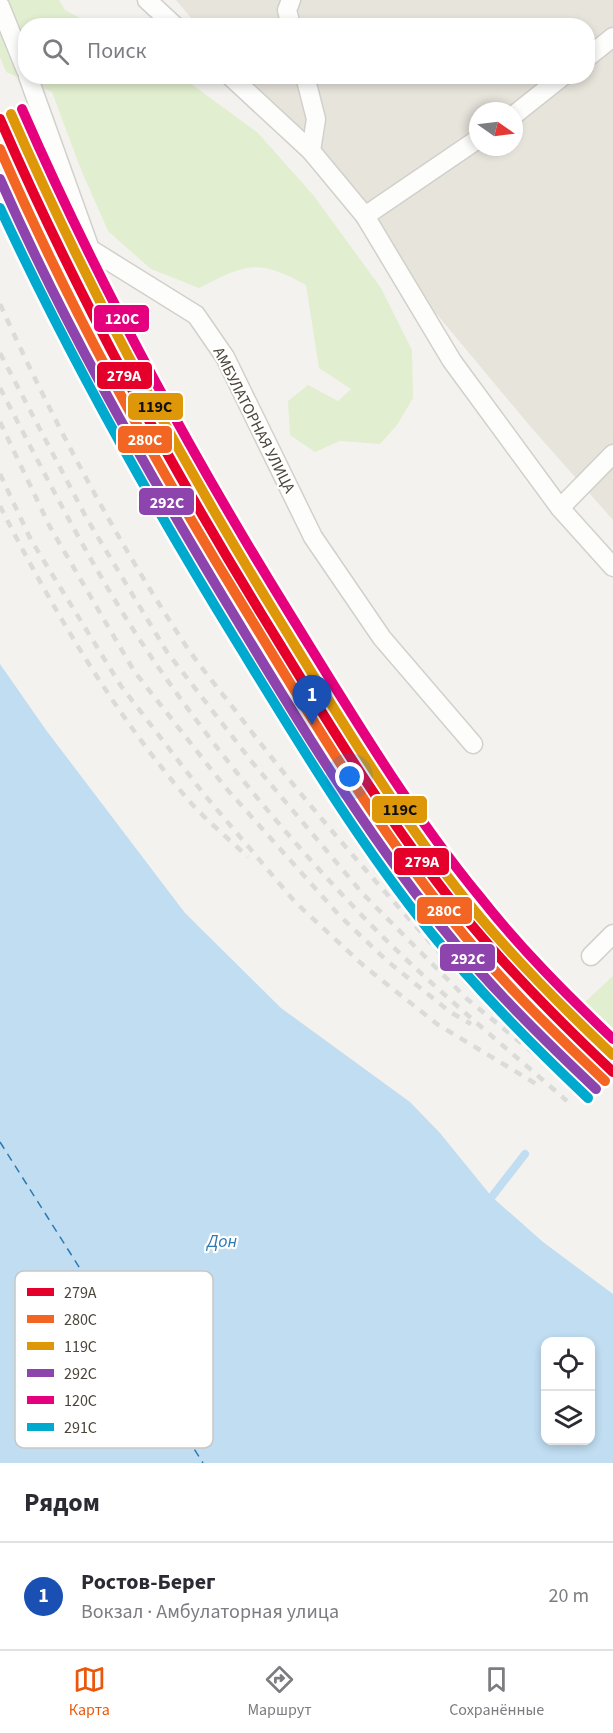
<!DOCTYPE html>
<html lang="ru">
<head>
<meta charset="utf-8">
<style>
	body { margin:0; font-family:"Source Sans 3",sans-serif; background:#f7f7f7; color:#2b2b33 }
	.controls { position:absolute; right:18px; bottom:18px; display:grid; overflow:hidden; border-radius:12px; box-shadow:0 3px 9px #0003 }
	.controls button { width:54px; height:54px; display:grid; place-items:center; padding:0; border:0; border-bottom:2px solid #e1e1e2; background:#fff; color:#2b2b33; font:30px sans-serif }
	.compass { position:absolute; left:469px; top:102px; width:54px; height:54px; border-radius:50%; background:#fff; box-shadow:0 3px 9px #0003; rotate:104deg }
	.you { position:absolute; left:350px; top:777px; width:21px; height:21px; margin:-15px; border:4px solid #fff; border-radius:50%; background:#1a73e8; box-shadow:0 0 0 9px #1a73e833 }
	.badge { display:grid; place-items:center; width:39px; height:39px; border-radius:50%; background:#ea580c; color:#fff; font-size:20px; font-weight:700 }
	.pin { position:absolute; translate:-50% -50px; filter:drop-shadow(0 2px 3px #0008) }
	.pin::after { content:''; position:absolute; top:32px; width:21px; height:18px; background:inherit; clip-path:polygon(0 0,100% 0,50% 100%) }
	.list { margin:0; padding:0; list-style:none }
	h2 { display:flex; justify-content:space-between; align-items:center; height:78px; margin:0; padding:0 24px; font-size:26px }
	h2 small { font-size:20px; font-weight:400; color:#7c7c81 }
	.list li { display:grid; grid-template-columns:39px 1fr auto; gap:18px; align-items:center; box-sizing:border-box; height:108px; padding:0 24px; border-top:2px solid #e1e1e2 }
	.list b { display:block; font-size:22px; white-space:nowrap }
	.list p { margin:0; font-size:20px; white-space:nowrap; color:#7c7c81 }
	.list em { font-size:20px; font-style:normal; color:#7c7c81 }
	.icon { flex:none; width:33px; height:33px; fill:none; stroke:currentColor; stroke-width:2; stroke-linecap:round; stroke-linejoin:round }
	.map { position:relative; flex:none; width:613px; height:1463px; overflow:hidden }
	.search { position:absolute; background:#fff; box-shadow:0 3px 9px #0003; left:18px; right:18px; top:18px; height:66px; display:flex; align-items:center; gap:15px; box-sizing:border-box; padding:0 21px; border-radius:24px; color:#7c7c81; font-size:22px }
	.sheet { height:186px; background:#fff }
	nav { display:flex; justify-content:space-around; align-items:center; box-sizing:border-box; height:84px; border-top:2px solid #e1e1e2; background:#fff; font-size:16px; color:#7c7c81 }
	nav a { display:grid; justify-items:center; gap:3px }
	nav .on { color:#ea580c }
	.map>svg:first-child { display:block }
</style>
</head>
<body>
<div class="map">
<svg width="613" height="1463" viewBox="0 0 613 1463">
	<rect width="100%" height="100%" fill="#f4f2ee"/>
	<path fill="#e7e4dc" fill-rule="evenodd" d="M 176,0 L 613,0 L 613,520 L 529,425 L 239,77 L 588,76 L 588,26 L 197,25 ZM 478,111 L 514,111 L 514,147 L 478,147 Z"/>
	<g fill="#e1eecf">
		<path d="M 0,0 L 59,0 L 65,10 L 93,25 L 26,26 L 26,76 L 182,77 L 258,133 L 314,196 L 381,288 L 412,350 L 413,398 L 397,425 L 380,444 L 340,441 L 315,452 L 290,435 L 288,401 L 308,385 L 338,401 L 351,389 L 319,368 L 306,285 C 257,258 246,264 199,288 L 151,269 L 108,231 L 80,167 L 52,92 L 6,72 L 0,57 Z"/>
		<path d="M 613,976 L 613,1028 L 585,1002 Z"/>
	</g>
	<path fill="#c0ddf1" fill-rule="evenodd" d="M 0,664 L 46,730 L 185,913 L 281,1008 L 410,1102 L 440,1133 L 492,1197 L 543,1242 L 613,1294 L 613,1463 L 0,1463 ZM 546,1342 L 590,1342 L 590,1440 L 546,1440 Z"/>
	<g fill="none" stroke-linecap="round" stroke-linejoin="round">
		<path stroke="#c0ddf1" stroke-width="8" d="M 487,1203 L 525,1154"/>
		<path stroke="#2e7ab2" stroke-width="1.5" stroke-dasharray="8 6" stroke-linecap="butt" d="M 0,1142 L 203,1463"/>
		<defs>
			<g id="street">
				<path d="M 147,0 L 175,26"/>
				<path d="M 291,0 L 287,10 L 291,26"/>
				<path d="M 0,6 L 26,70"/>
				<path d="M 588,57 L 613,37"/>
				<path d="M 28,76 L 90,249 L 196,315 L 225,357 L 313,537 L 382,638 L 473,744"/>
				<path d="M 230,76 L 311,151 L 365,216 L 452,361 L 560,508 L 613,567"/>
				<path d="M 305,76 L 316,119 L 311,151"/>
				<path d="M 514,115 L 563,76"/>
				<path d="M 365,216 L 478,139"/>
				<path d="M 560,508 L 613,454"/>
				<path d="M 591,956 L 613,934"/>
			</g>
		</defs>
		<use href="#street" stroke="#d2d0cb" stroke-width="21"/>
		<use href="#street" stroke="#fdfdfc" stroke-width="18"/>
		<g stroke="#dbdbda" stroke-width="4.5" stroke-dasharray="8 8" stroke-linecap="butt">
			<path d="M 0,304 C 53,421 115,538 186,646 C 202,669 221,692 238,714 C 311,811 392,901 474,990"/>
			<path d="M 0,353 L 87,519 L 167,652 L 252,762 L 363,894 L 467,999 L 579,1090"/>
			<path d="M 0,388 C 48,480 95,575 154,661 C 213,747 281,830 352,905 C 418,976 494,1037 567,1101"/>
			<path d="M 0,422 L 50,527 L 134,671 L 225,787 L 339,915 L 386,960 L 450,1012 L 471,1024"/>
			<path d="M 0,474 L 31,540 L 121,686 L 203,793 L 295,902 L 364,966 L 437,1024 L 538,1085"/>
			<path d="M 0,506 C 51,607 116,717 191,803 C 208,822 229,839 248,857"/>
		</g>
		<defs>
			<path id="rail-1" d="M 0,119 C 75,291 164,455 262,615 C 324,716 385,818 459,910 C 506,968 559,1021 613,1072"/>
			<path id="rail-2" d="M 0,149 C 70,310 156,465 248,614 C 311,718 374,823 450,918 C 497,977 550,1029 605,1081"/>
			<path id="rail-3" d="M 11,114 C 87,287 176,452 275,613 C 336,712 396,813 469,904 C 513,958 562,1007 613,1055"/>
			<path id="rail-4" d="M 0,179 C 62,320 138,455 217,587 C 287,703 356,820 441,926 C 488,985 542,1038 596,1089"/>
			<path id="rail-5" d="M 22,109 C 98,283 188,449 288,611 C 348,708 407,808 480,897 C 520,948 566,994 613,1039"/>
			<path id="rail-6" d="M 0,208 C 69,356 149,499 235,639 C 297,740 358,842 432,934 C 480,993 533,1046 588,1098"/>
		</defs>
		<use href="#rail-1" stroke="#fff" stroke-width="15"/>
		<use href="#rail-2" stroke="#fff" stroke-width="15"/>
		<use href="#rail-3" stroke="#fff" stroke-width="15"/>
		<use href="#rail-4" stroke="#fff" stroke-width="15"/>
		<use href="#rail-5" stroke="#fff" stroke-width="15"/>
		<use href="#rail-6" stroke="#fff" stroke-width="15"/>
		<use href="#rail-1" stroke="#e4002b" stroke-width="10"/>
		<use href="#rail-2" stroke="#f26522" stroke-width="10"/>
		<use href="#rail-3" stroke="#dd9709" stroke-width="10"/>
		<use href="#rail-4" stroke="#8e44ad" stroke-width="10"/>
		<use href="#rail-5" stroke="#e5007d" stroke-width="10"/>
		<use href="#rail-6" stroke="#00a9ce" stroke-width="10"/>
	</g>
	<g text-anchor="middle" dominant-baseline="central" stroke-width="4.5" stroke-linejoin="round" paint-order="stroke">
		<g font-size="16" fill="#4b4439" stroke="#fff">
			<text transform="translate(254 420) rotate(63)">АМБУЛАТОРНАЯ УЛИЦА</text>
		</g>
		<g font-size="18" font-style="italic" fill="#2e7ab2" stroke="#fff">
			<text x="222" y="1241">Дон</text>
		</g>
	</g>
	<rect x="15" y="1271" width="198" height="177" rx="9" fill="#fff" stroke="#c9c7c4" stroke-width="1.5"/>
	<rect x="27" y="1288" width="27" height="8" fill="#e4002b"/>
	<rect x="27" y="1315" width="27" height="8" fill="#f26522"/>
	<rect x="27" y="1342" width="27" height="8" fill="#dd9709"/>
	<rect x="27" y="1369" width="27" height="8" fill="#8e44ad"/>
	<rect x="27" y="1396" width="27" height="8" fill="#e5007d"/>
	<rect x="27" y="1423" width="27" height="8" fill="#00a9ce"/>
	<g font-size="16" fill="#4b4439">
		<text x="64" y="1298">279А</text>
		<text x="64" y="1325">280С</text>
		<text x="64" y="1352">119С</text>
		<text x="64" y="1379">292С</text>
		<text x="64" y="1406">120С</text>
		<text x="64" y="1433">291С</text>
	</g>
	<g stroke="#fff" stroke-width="2">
		<rect x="93" y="304" width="57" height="29" rx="6" fill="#e5007d"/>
		<rect x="96" y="361" width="57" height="29" rx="6" fill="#e4002b"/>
		<rect x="127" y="392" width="57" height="29" rx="6" fill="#dd9709"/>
		<rect x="117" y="425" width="56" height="29" rx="6" fill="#f26522"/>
		<rect x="138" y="487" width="57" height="29" rx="6" fill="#8e44ad"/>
		<rect x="371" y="795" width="57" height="29" rx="6" fill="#dd9709"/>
		<rect x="393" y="847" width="57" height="29" rx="6" fill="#e4002b"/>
		<rect x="416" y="896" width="57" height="29" rx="6" fill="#f26522"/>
		<rect x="439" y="943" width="57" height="29" rx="6" fill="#8e44ad"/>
	</g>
	<g font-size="16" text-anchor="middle" font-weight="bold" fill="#fff">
		<text x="122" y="324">120С</text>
		<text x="124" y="381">279А</text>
		<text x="145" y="445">280С</text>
		<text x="167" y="508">292С</text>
		<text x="422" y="867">279А</text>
		<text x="444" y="916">280С</text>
		<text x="468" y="964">292С</text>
	</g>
	<g font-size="16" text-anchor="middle" font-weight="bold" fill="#111">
		<text x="155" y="412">119С</text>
		<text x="400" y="815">119С</text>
	</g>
</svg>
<div class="controls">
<button><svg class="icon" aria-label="locate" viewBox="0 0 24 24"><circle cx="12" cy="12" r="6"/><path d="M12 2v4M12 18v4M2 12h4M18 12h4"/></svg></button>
<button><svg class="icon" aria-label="layers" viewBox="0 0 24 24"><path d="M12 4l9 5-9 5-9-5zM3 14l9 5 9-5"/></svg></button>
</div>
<svg class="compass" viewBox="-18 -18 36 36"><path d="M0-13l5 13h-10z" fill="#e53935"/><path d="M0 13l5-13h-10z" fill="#7c7c81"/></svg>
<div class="you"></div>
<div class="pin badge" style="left:312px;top:725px;background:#1a4fb4">1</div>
<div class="search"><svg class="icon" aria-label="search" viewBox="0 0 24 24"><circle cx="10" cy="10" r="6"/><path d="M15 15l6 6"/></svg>Поиск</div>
</div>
<section class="sheet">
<h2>Рядом<small></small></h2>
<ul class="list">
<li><span class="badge" style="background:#1a4fb4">1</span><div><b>Ростов-Берег</b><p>Вокзал · Амбулаторная улица</p></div><em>20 m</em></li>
</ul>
</section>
<nav>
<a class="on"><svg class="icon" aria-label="map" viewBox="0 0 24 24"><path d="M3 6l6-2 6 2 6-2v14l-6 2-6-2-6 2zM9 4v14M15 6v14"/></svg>Карта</a>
<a><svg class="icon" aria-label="directions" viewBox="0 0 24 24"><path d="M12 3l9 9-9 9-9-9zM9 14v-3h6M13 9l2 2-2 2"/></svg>Маршрут</a>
<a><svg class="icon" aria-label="saved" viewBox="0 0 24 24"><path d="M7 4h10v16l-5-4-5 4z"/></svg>Сохранённые</a>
</nav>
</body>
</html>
